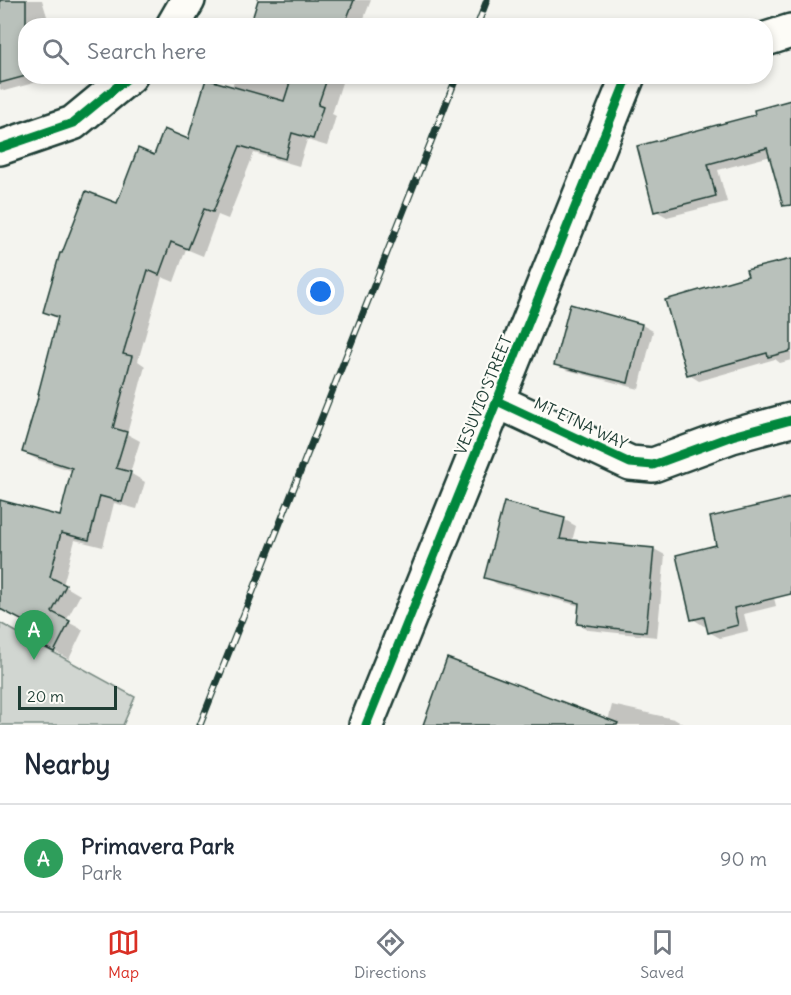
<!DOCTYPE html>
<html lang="en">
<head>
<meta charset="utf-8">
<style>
	body { margin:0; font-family:Delius,sans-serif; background:#f2f2f3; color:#1f2937 }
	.scale { position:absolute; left:18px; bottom:15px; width:99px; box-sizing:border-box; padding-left:6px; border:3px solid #1f3d34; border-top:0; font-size:16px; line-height:21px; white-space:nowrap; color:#1f3d34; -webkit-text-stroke:4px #fdfcf7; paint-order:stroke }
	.you { position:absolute; left:321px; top:292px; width:21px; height:21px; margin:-15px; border:4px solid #fff; border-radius:50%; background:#1a73e8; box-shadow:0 0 0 9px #1a73e833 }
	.badge { display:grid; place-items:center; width:39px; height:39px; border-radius:50%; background:#d93025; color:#fff; font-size:20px; font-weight:700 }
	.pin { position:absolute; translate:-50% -50px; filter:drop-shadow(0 2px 3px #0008) }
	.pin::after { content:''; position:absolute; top:32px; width:21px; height:18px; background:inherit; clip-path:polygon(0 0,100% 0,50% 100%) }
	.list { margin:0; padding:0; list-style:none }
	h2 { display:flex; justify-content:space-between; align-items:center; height:78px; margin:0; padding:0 24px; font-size:26px }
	h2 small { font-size:20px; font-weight:400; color:#747a83 }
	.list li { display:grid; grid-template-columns:39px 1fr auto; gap:18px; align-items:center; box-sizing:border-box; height:108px; padding:0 24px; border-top:2px solid #e0e1e3 }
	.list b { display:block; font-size:22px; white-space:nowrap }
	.list p { margin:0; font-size:20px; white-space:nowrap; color:#747a83 }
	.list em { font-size:20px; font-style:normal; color:#747a83 }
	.icon { flex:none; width:33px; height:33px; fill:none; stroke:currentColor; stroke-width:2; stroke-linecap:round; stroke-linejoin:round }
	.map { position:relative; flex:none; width:791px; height:725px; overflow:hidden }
	.search { position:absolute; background:#fff; box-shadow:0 3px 9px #0003; left:18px; right:18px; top:18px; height:66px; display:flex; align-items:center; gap:15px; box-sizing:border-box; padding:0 21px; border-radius:24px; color:#747a83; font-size:22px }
	.sheet { height:186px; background:#fff }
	nav { display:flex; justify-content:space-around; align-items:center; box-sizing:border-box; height:84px; border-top:2px solid #e0e1e3; background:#fff; font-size:16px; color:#747a83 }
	nav a { display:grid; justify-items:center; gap:3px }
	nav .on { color:#d93025 }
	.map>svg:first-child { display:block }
</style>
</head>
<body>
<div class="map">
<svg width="791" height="725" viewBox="0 0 791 725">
	<rect width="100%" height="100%" fill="#f4f4ef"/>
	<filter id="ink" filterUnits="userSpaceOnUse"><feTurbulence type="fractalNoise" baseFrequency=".0167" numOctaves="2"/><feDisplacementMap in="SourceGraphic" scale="12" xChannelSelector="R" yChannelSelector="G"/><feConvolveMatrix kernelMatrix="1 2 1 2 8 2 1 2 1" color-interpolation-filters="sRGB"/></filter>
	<g filter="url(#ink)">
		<path fill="#d1d6d1" stroke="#788a82" stroke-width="1.5" d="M 0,623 L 135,697 L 123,725 L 0,725 Z"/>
		<g fill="#0003">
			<path d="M 0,0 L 42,0 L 50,26 L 26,26 L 26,76 L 40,76 L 41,81 L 4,91 L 0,89 Z"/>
			<path d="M 269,0 L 371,0 L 361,26 L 251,26 Z"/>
			<path d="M 235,76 L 344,76 L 332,114 L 336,116 L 327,146 L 307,140 L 299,166 L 254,153 L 228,219 L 218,215 L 203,256 L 186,249 L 174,282 L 162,277 L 138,361 L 145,366 L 127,434 L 140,441 L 130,473 L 145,482 L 137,509 L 114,503 L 103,547 L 75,540 L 63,585 L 80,595 L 66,621 L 83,630 L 69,659 L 39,643 L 31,624 L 0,608 L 0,514 L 61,518 L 73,471 L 38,460 L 23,452 L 59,320 L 45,312 L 117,205 L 155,156 L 189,141 L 232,88 Z"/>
			<path d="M 791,101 L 791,202 L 771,156 L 718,170 L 727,202 L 667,217 L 656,211 L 757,117 Z"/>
			<path d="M 791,260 L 791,360 L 780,363 L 775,359 L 699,381 L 688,374 L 750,277 Z"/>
			<path d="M 571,306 L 642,325 L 653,331 L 639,389 L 567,370 L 556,364 Z"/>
			<path d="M 791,496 L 791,567 L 768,574 L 776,606 L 744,614 L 748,631 L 720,638 L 709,632 L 707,625 L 704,626 L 693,619 L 718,546 L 782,501 L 781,498 Z"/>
			<path d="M 505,504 L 565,520 L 576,526 L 572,541 L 654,549 L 665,555 L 657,637 L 589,630 L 578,624 L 580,606 L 497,584 L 486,577 Z"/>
			<path d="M 612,705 L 674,719 L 685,725 L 436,725 L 427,720 L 608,721 Z"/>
		</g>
		<g fill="#b9c1bb" stroke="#1f3d34" stroke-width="1.5">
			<path d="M 0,0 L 26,0 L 26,76 L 0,83 Z"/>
			<path d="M 258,0 L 354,0 L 344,26 L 250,26 Z"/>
			<path d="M 292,76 L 328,76 L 318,105 L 323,107 L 313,139 L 292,133 L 285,159 L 240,146 L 213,212 L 204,209 L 188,249 L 171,242 L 159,275 L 148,270 L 123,354 L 132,356 L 113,428 L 127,432 L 116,468 L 131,472 L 122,502 L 100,496 L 89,540 L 61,533 L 50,577 L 66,585 L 52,612 L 70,621 L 54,652 L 23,636 L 29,624 L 0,609 L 0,500 L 60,516 L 72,468 L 22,452 L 39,394 L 38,394 L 58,317 L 43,312 L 60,253 L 62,253 L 86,191 L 117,203 L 138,148 L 154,155 L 164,129 L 188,139 L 206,79 L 284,101 Z"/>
			<path d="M 791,100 L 791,205 L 783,206 L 767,148 L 708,164 L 716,196 L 654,212 L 637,146 L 755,115 L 754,110 Z"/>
			<path d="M 791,259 L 791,351 L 768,357 L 767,353 L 687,375 L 665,300 L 748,276 L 746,270 Z"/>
			<path d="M 570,304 L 642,324 L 628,383 L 554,365 Z"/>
			<path d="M 791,498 L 791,594 L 734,608 L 738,625 L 708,633 L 704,617 L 691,620 L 676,555 L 716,545 L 710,517 Z"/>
			<path d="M 504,502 L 565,518 L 560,539 L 654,548 L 646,632 L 577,624 L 579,603 L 484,578 Z"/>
			<path d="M 447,658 L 618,723 L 617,725 L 423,725 Z"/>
		</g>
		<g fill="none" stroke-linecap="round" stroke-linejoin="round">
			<defs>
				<g id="street">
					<path d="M 173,26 L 188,0"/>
					<path d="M 766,39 L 791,31"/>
					<path d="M 0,148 L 73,123 L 130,76"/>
					<path d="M 497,401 L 630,463 L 653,465 L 732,436 L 791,420"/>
					<path d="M 366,725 L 628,76"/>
				</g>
			</defs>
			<use href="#street" stroke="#1f3d34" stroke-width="38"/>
			<use href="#street" stroke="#fdfcf7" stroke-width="33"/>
			<defs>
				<g id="rail">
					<path d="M 477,26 L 487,0"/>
					<path d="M 200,725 L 457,76"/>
				</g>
			</defs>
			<use href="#rail" stroke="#1f3d34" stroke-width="7"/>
			<use href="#rail" stroke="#fdfcf7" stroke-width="4.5" stroke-dasharray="14" stroke-linecap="butt"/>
			<defs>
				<g id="cycleway">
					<path d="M 0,148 L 73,123 L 130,76"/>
					<path d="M 497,401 L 630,463 L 653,465 L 732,436 L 791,420"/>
					<path d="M 366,725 L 628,76"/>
				</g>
			</defs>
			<use href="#cycleway" stroke="#fdfcf7" stroke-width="13"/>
			<use href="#cycleway" stroke="#00873e" stroke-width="9"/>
		</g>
	</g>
	<g text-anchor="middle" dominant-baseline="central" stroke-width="4.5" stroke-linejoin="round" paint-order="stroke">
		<g font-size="16" fill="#1f3d34" stroke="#fdfcf7">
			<text transform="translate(483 395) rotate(-68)">VESUVIO STREET</text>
			<text transform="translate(581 423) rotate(25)">MT ETNA WAY</text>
		</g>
	</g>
</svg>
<div class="scale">20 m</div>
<div class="you"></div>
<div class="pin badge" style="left:34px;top:660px;background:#2e9e5b">A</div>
<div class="search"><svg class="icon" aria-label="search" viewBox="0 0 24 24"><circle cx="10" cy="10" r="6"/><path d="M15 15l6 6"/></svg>Search here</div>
</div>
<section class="sheet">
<h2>Nearby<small></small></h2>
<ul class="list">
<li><span class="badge" style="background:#2e9e5b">A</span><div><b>Primavera Park</b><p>Park</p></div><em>90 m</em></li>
</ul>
</section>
<nav>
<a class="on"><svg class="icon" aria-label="map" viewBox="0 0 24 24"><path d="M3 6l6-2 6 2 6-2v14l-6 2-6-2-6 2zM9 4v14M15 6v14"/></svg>Map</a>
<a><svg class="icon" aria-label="directions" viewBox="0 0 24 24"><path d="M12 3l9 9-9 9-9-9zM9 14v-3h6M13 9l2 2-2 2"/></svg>Directions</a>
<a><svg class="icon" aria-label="saved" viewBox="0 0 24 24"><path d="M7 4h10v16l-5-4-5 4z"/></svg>Saved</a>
</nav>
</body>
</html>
